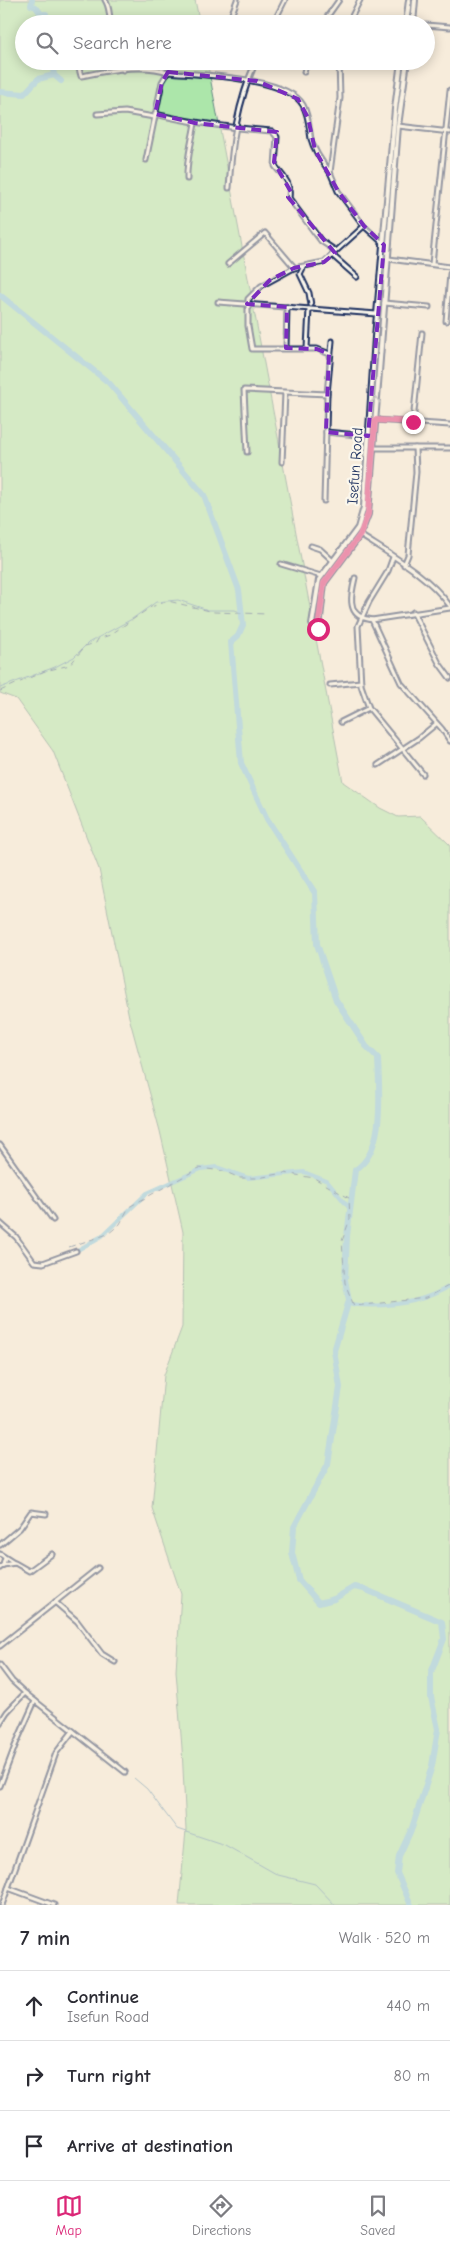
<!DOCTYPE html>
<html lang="en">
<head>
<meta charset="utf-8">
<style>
	body { margin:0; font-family:"Comic Neue",sans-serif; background:#f7f7f7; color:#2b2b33 }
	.stop { position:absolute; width:15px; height:15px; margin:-11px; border:4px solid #db2777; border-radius:50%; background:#fff }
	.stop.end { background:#db2777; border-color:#fff; box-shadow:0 1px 5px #0008 }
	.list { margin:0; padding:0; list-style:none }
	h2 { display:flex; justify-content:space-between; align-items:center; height:65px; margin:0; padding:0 20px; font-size:21px }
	h2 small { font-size:16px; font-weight:400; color:#7c7c81 }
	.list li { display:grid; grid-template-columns:32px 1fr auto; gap:15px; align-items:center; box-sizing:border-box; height:70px; padding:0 20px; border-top:1px solid #e1e1e2 }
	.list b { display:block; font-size:19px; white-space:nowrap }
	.list p { margin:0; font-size:16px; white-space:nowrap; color:#7c7c81 }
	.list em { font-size:16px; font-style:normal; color:#7c7c81 }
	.icon { flex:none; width:28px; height:28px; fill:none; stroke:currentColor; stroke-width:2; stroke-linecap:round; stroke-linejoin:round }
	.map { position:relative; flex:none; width:450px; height:1905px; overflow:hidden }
	.search { position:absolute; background:#fff; box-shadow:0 2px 12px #0003; left:15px; right:15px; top:15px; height:55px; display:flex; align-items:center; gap:12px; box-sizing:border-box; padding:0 18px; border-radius:28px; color:#7c7c81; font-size:19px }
	.sheet { height:275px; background:#fff }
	nav { display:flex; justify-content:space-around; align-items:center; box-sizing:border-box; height:70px; border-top:1px solid #e1e1e2; background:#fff; font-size:14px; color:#7c7c81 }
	nav a { display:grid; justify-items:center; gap:2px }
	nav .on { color:#db2777 }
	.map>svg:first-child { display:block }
</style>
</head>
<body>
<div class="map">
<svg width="450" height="1905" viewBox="0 0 450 1905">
	<rect width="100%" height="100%" fill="#f7ecdb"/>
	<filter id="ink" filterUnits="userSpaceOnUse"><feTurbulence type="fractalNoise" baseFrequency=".02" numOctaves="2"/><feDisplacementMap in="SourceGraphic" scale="10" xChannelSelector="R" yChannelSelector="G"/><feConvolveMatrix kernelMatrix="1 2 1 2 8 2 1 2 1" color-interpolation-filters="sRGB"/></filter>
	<g filter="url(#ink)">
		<path fill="#ace6aa" stroke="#648a84" d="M 0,0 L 195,0 L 200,24 L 24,24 L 24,61 L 207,61 L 343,782 L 380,808 L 398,817 L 420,816 L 450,845 L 450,1905 L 179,1905 L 186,1830 L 182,1748 L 176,1671 L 181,1594 L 152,1508 L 164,1375 L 182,1327 L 183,1232 L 160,1131 L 129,1017 L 99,869 L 53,751 L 16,699 L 0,693 Z"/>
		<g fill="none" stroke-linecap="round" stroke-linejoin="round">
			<g stroke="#5788ac" stroke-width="1">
				<path d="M 0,688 L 55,667 L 74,657 L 88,643 L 132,619 L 156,602 L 178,600 L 208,610 L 235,610 L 242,613"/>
				<path d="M 134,1778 L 147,1789 L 177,1829 L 225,1845 L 278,1875 L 315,1884 L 335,1905"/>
			</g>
			<g stroke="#7fc3e0" stroke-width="4">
				<path d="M 76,1251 L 102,1236 L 147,1193 L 201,1169 L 216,1167 L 248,1178 L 304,1172 L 327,1181 L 350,1209"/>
				<path d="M 348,1304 C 383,1308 420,1304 450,1286"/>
			</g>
			<g stroke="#7fc3e0" stroke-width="6">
				<path d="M 32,0 L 31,5 L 36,7 L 41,14 L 46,14 L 46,19 L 42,24"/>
				<path d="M 52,61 L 54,75 L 61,81"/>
				<path d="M 0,92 L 24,94 L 38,79 L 54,75"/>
				<path d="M 0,295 L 109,383 L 204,495 L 239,590 L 243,625 L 238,636 L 231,642 L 241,763 L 267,819 L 315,893 L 317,944 L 336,1000 L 366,1046 L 378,1058 C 379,1091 386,1151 355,1170 L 347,1236 L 345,1280 L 349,1300 L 334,1351 L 340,1387 L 328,1464 L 294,1527 L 292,1553 L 299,1580 L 319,1603 L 334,1599 L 354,1587 L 364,1589 L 442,1622 L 444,1639 L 431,1673 L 431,1697 L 438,1729 L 432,1766 L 412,1828 L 399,1856 L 397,1873 L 411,1905"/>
			</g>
			<g stroke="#395b85" stroke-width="1" stroke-dasharray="6 5" stroke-linecap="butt">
				<path d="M 0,691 L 45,671 L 70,665 L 85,646 L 96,643 L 98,639 L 110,635 L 151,607 L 168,601 L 214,612 L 267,614"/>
				<path d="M 69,1247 L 108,1234 L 120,1224 L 129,1207 L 199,1168 L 223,1171 L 240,1178 L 258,1178 L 284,1173 L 314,1178 L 349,1198 L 350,1219 L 342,1241 L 345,1283 L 354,1306 L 426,1298 L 450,1285"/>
			</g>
			<defs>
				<g id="minor">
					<path d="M 105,0 C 111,9 108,17 112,24"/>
					<path d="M 71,22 L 71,24"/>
					<path d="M 126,24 L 130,20 L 145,24"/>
					<path d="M 228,24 L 237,0"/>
					<path d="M 273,24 L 285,0"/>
					<path d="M 322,24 L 339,0"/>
					<path d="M 348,24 L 360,0"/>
					<path d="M 426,25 L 450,27"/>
					<path d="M 77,61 L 81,76 C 108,71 142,63 168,72 C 199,75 288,77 303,105 C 309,116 309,127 311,139 C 314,151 322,162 330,172"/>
					<path d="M 120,61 L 123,70"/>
					<path d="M 339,61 L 340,98 L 330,172 L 338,191 L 364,226 L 384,244"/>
					<path d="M 304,72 L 307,61"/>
					<path d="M 97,114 L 125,112 L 154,117"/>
					<path d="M 155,114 C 193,123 232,128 272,131 L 277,137 L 275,166 C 285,179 291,182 289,198 L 321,241 L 336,251"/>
					<path d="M 398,126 L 450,132"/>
					<path d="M 146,160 L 162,82 L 168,72"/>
					<path d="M 187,179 C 186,160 192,142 195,123"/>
					<path d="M 229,188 C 232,142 237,104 256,61"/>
					<path d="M 332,255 L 357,277"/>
					<path d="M 389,259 L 450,267"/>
					<path d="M 228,264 L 265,233 L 294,267"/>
					<path d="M 432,264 L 450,90"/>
					<path d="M 303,268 L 300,274 L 309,293 L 311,305"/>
					<path d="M 218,302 L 377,314"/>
					<path d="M 384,303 L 429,307"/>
					<path d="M 446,321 L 450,274"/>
					<path d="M 286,348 L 287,307"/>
					<path d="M 307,348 L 309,309"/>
					<path d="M 330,354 L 317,349 L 252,349 L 248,326 L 248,299 L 261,286 L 294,268 L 324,262 L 364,226"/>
					<path d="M 375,420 L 450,425"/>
					<path d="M 413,422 L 422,333"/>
					<path d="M 326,432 L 368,436"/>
					<path d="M 373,448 L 450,448"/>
					<path d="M 247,452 L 244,390 L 327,394"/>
					<path d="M 282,462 L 285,393"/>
					<path d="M 324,501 L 327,394 L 332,341"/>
					<path d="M 360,535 C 391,555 428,575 450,606"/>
					<path d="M 311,546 L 320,549 L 333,561"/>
					<path d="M 393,557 L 388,571 L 369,602 L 358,626 L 361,685 L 369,708 L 423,774"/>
					<path d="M 281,564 L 321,576"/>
					<path d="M 404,565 L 408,555 L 416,472 L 415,448"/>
					<path d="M 355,578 C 352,591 346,613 364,618 C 366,619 369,619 372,620 L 401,683 L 442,729 L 450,741"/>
					<path d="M 413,612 L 439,663 L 450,678"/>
					<path d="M 372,620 L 450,608"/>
					<path d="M 330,685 L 361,682"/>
					<path d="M 341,722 L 369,708"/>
					<path d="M 378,765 L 419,738 L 436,724"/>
					<path d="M 0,1145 L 53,1220"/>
					<path d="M 0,1223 L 16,1237 L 34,1262 L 43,1263 L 76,1251"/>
					<path d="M 0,1545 L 20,1528 L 31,1512 L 46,1514"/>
					<path d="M 0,1554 L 14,1563"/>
					<path d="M 3,1565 L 15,1563 L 29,1571 L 52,1554"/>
					<path d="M 0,1568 L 3,1565 L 5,1558"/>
					<path d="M 55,1602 L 77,1621 L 102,1654 L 115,1662"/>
					<path d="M 0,1646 L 98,1568"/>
					<path d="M 0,1665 L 12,1681 L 25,1693 L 125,1772"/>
					<path d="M 0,1723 L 7,1712 L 25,1693"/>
					<path d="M 0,1786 L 15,1746 L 35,1701"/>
					<path d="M 8,1888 L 54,1905"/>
					<path d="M 2,1905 L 56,1753 L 73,1731"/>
				</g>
				<g id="tertiary">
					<path d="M 406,24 L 409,0"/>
					<path d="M 413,24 L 415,0"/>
					<path d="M 401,61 L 395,109 L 375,337 L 364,507 L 358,528 L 319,580 L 312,624 L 315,630 L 319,627 L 324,583 L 360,535 L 368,514 L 398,126 L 407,61"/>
				</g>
			</defs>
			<use href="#minor" stroke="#1b2f5e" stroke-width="7"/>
			<use href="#tertiary" stroke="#1b2f5e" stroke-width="8"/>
			<use href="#minor" stroke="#fbf7ec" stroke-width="3"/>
			<use href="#tertiary" stroke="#fbf7ec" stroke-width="4"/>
		</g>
		<defs><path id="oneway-chevron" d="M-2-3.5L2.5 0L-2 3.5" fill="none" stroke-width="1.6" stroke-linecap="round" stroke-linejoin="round" transform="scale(1.25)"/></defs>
		<use stroke="#8b93a5" href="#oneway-chevron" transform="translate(376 400) rotate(-86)"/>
	</g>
	<g fill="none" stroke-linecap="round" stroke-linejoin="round" filter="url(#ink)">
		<path stroke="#db2777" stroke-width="6" d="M 318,629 L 324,583 L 360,535 L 368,514 L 375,420 L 413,422"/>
	</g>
	<path d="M0 0H450V1905H0ZM 168,72 L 257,81 L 298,99 L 308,118 L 315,150 L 338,191 L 364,226 L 384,245 L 368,436 L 326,432 L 329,354 L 317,349 L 286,348 L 287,307 L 247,304 L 270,280 L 294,268 L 324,262 L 335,253 L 288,197 L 291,192 L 274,162 L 277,132 L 195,123 L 155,114 L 162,82 Z" fill="#f7ecdb" fill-opacity=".55" fill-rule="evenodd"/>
	<path fill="none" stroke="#7b2cbf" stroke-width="4" stroke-dasharray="10 6" stroke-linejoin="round" d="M 168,72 L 257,81 L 298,99 L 308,118 L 315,150 L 338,191 L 364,226 L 384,245 L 368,436 L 326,432 L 329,354 L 317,349 L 286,348 L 287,307 L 247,304 L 270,280 L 294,268 L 324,262 L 335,253 L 288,197 L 291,192 L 274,162 L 277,132 L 195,123 L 155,114 L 162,82 Z"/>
	<g text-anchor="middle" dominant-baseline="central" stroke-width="4.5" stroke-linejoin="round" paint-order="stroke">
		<g font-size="15" fill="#1b2f5e" stroke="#fbf7ec">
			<text transform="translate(355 466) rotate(-86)">Isefun Road</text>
		</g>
	</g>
</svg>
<div class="stop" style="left:318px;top:629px"></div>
<div class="stop end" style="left:413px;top:422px"></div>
<div class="search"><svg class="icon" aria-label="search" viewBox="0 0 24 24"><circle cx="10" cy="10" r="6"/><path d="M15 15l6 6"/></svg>Search here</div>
</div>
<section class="sheet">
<h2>7 min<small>Walk · 520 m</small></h2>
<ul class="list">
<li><svg class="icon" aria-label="ahead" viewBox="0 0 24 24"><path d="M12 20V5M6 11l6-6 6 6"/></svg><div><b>Continue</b><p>Isefun Road</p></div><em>440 m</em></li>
<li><svg class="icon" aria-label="right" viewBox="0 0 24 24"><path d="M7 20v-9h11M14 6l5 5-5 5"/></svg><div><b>Turn right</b></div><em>80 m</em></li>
<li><svg class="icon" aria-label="arrive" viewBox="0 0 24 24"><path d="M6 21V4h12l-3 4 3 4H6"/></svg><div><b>Arrive at destination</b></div></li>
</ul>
</section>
<nav>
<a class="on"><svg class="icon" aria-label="map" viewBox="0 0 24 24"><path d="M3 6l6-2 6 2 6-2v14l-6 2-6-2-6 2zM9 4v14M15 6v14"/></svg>Map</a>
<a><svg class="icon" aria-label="directions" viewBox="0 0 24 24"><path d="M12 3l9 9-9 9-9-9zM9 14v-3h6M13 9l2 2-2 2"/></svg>Directions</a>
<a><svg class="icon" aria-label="saved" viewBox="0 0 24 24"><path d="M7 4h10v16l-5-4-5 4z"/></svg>Saved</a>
</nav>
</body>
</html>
